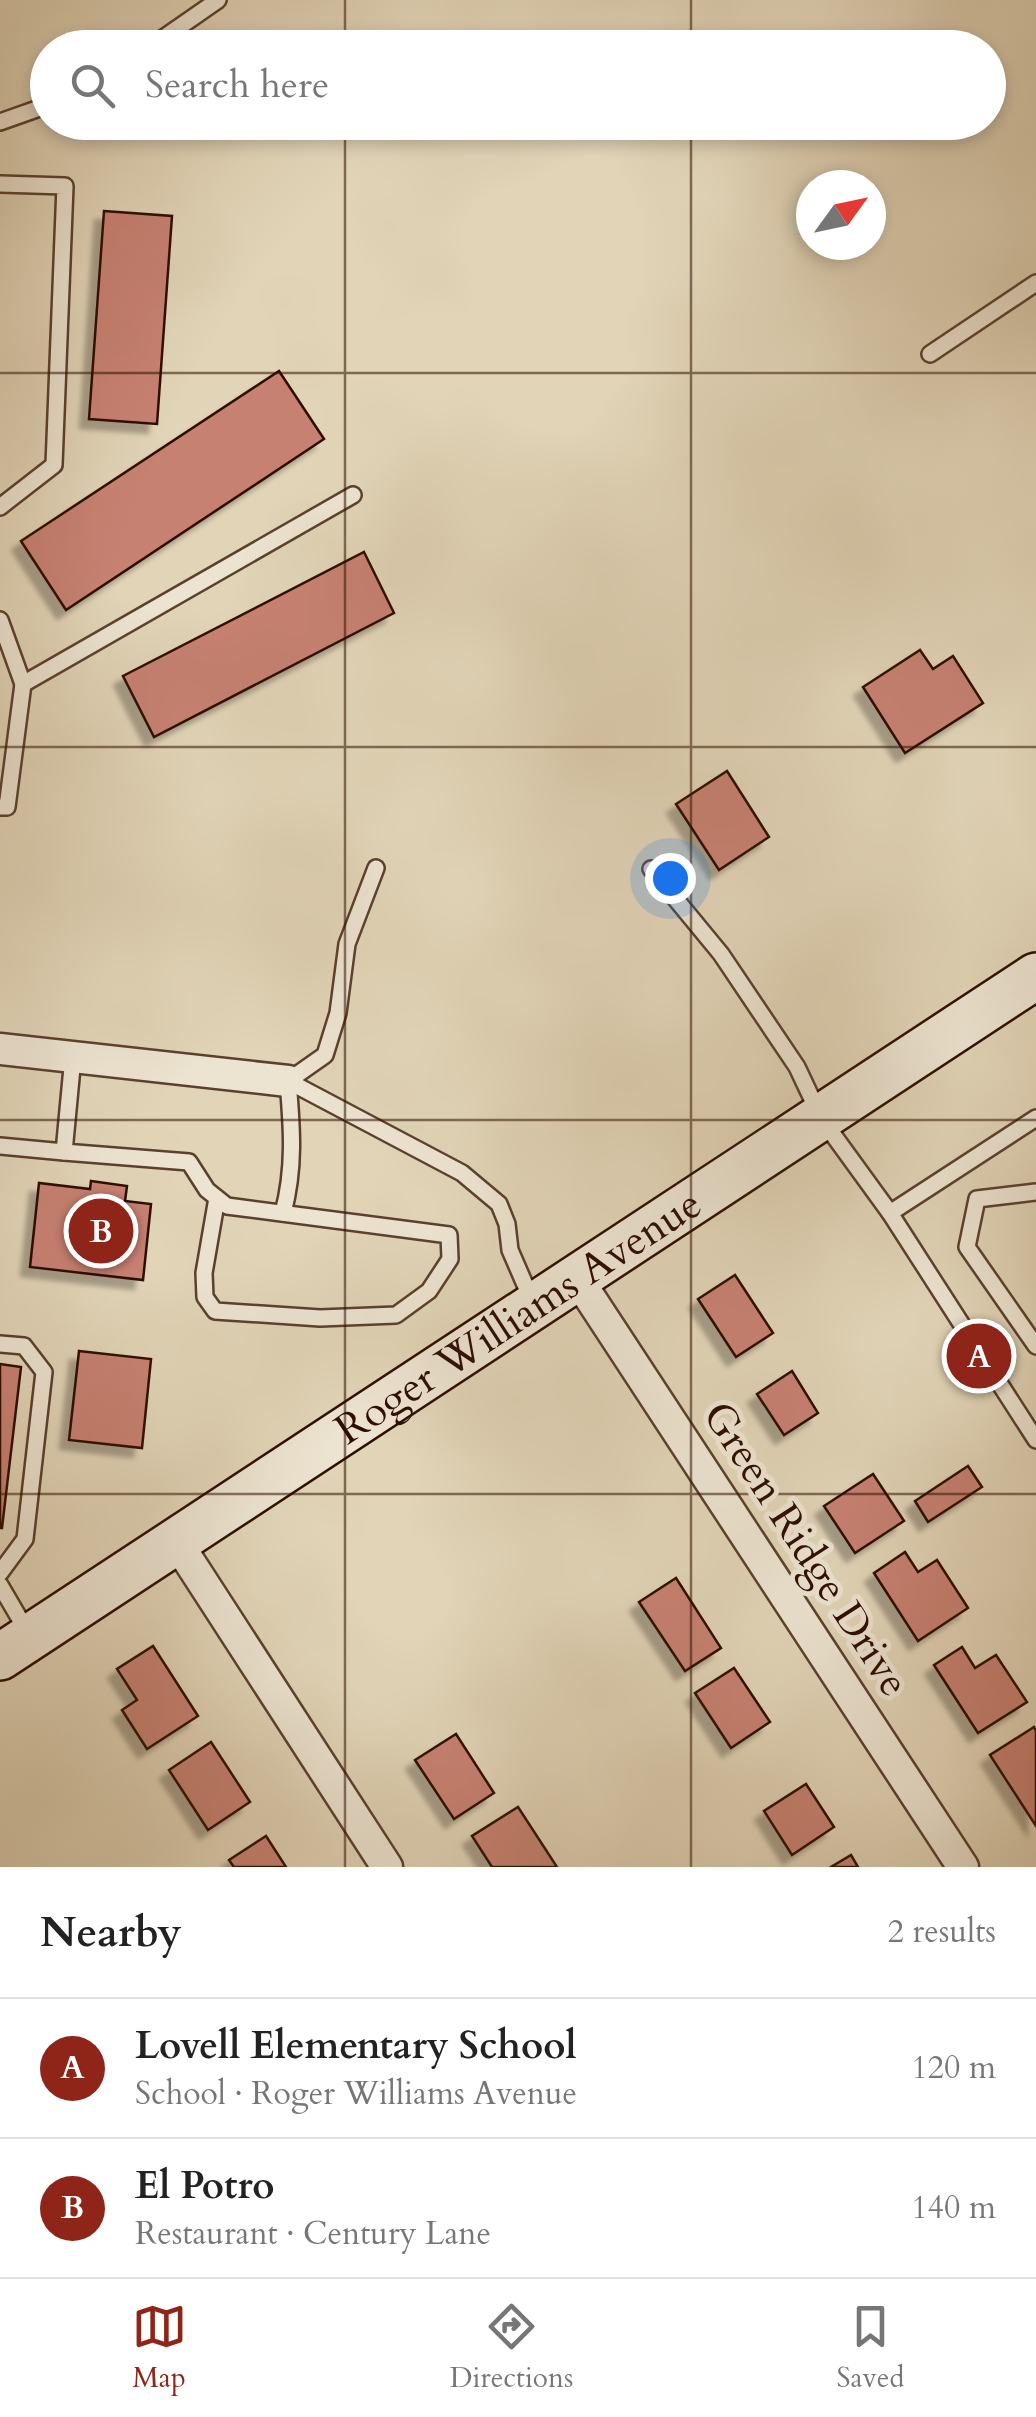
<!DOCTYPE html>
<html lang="en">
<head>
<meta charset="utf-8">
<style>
	body { margin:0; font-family:Cardo,serif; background:#f2f2f2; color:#222 }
	.compass { position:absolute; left:796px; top:170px; width:90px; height:90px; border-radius:50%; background:#fff; box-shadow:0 5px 15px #0003; rotate:57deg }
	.you { position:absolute; left:670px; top:878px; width:35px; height:35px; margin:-25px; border:8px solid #fff; border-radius:50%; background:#1a73e8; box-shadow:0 0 0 15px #1a73e833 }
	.badge { display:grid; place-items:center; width:65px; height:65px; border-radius:50%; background:#8f2418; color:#fff; font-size:32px; font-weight:700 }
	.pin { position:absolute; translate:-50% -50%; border:5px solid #fff; box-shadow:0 2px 10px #0006 }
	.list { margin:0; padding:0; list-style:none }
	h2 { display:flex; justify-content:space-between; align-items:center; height:130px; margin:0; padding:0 40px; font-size:42px }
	h2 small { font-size:32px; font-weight:400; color:#767676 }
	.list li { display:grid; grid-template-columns:65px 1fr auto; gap:30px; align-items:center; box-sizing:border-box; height:140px; padding:0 40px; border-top:2px solid #e0e0e0 }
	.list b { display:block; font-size:38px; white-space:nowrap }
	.list p { margin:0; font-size:32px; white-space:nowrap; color:#767676 }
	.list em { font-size:32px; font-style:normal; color:#767676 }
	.icon { flex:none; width:55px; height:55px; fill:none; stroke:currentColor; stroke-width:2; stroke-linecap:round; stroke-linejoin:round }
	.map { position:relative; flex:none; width:1036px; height:1867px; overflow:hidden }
	.search { position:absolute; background:#fff; box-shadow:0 5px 15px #0003; left:30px; right:30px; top:30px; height:110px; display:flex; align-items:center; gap:25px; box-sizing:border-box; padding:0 35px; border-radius:55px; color:#767676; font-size:38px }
	.sheet { height:410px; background:#fff }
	nav { display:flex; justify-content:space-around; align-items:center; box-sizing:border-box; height:140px; border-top:2px solid #e0e0e0; background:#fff; font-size:28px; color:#767676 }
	nav a { display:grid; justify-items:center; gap:5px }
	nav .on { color:#8f2418 }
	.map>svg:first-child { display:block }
</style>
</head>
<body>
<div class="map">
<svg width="1036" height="1867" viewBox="0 0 1036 1867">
	<defs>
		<filter id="shadow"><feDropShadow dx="-9" dy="9" stdDeviation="2.5" flood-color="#0004"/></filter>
	</defs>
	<rect width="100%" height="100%" fill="#e1d4b7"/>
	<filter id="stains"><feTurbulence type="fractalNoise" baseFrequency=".002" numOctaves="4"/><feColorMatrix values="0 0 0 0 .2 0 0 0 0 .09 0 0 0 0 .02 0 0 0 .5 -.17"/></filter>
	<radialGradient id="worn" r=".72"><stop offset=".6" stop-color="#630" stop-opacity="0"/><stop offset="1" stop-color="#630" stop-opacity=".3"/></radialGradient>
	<g fill="#c78172" stroke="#2e0e00" stroke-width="2.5" filter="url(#shadow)">
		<path d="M 104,211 L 172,216 L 157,424 L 89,419 Z"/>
		<path d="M 279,371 L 324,439 L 66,610 L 21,541 Z"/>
		<path d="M 364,552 L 394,613 L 154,737 L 123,676 Z"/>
		<path d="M 920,650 L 933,669 L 953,656 L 983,703 L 905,753 L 863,687 Z"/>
		<path d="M 727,771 L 769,837 L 719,870 L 676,804 Z"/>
		<path d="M 91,1181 L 127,1186 L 125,1201 L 151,1204 L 143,1280 L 30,1267 L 39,1183 L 90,1189 Z"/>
		<path d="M 735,1275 L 773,1333 L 736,1357 L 698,1299 Z"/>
		<path d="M 79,1351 L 151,1359 L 142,1448 L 69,1440 Z"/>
		<path d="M 0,1364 L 21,1367 L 2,1528 L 0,1528 Z"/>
		<path d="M 792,1371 L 818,1413 L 784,1435 L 757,1394 Z"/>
		<path d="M 968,1466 L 982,1487 L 928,1522 L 915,1501 Z"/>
		<path d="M 873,1474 L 904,1521 L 855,1553 L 824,1506 Z"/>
		<path d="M 905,1552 L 918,1572 L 937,1560 L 968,1608 L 918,1641 L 874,1573 Z"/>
		<path d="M 676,1578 L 721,1648 L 685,1671 L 639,1602 Z"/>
		<path d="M 153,1646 L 198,1716 L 147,1749 L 122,1710 L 137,1700 L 117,1669 Z"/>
		<path d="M 962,1647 L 975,1668 L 996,1655 L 1027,1702 L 978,1733 L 934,1665 Z"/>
		<path d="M 734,1668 L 770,1722 L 731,1748 L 695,1693 Z"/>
		<path d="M 1034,1727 L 1036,1731 L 1036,1826 L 990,1755 Z"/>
		<path d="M 456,1734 L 494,1793 L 454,1819 L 415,1760 Z"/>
		<path d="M 211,1742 L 250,1802 L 208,1830 L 169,1770 Z"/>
		<path d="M 806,1784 L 834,1827 L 792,1855 L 764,1811 Z"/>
		<path d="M 518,1807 L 557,1867 L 492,1867 L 472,1836 Z"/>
		<path d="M 266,1836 L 286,1867 L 234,1867 L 229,1860 Z"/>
		<path d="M 851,1855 L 858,1867 L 831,1867 Z"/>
	</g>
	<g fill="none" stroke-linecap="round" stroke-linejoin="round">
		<defs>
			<g id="lane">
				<path d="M 149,48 L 218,0"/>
				<path d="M 0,122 L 48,105"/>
				<path d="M 0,184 L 65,186 L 54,465 L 0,507"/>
				<path d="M 930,354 L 1036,283"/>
				<path d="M 0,620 L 23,684 L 353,495"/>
				<path d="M 0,807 L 7,807 L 23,684"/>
				<path d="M 651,869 L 721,954 L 797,1067 L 821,1118 L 890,1213 L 1036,1440"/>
				<path d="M 73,1057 L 64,1152 L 189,1162 L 207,1190 L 227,1206 L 449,1235 L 450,1259 L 429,1291 L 396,1315 L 320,1318 L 215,1311 L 205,1297 L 204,1273 L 217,1198"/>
				<path d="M 288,1081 L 462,1173 L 499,1204 L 507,1224 L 510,1250 L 533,1303"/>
				<path d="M 288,1081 L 325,1055 L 338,1013 L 347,944 L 376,868"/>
				<path d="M 0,1146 L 64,1152"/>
				<path d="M 1036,1192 L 977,1199 L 967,1247 L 1036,1346"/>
				<path d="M 283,1213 C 295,1168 292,1128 288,1081"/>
				<path d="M 890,1213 L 1036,1118"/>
				<path d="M 0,1344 L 24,1346 L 44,1372 L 25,1539 L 0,1573"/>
				<path d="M 0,1585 L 28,1633"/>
			</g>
			<g id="street">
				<path d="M 0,1049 L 288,1081"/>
				<path d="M 577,1278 L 963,1867"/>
				<path d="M 176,1541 L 387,1867"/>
			</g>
			<g id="secondary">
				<path id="s1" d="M 0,1657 L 1036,976"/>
			</g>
		</defs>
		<use href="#lane" stroke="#5b402e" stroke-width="20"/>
		<use href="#street" stroke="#5b402e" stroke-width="35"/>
		<use href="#secondary" stroke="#2e0e00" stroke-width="50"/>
		<use href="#lane" stroke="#ece3d0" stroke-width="15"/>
		<use href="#street" stroke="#ece3d0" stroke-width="30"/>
		<use href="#secondary" stroke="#ece3d0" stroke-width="45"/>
	</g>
	<path fill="none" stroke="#2e0e00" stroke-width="2.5" stroke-opacity="0.55" d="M 345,0 L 345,48M 691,0 L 691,48M 345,122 L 345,1867M 691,122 L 691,1867M 0,373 L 1036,373M 0,747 L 1036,747M 0,1120 L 1036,1120M 0,1494 L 1036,1494"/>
	<g text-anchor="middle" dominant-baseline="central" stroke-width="10" stroke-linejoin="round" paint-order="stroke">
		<g font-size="42" fill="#2e0e00" stroke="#ece3d0">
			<text stroke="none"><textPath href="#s1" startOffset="620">Roger Williams Avenue</textPath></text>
			<text transform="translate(806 1549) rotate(57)">Green Ridge Drive</text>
		</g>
	</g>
	<rect width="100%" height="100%" filter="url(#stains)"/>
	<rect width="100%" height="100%" fill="url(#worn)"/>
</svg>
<svg class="compass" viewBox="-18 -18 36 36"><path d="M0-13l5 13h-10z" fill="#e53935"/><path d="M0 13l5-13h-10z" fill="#767676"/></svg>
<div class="you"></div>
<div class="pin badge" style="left:979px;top:1356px">A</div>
<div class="pin badge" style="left:101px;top:1231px">B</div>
<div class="search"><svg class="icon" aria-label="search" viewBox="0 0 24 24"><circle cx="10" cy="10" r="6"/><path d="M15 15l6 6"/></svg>Search here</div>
</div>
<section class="sheet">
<h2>Nearby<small>2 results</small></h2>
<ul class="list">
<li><span class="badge">A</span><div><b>Lovell Elementary School</b><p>School · Roger Williams Avenue</p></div><em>120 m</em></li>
<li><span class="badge">B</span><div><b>El Potro</b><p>Restaurant · Century Lane</p></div><em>140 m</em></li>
</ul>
</section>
<nav>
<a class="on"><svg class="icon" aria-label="map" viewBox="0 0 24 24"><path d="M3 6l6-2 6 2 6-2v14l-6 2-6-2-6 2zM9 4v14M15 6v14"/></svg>Map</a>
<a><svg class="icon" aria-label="directions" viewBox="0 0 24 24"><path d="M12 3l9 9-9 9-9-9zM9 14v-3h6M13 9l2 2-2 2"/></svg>Directions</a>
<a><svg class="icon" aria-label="saved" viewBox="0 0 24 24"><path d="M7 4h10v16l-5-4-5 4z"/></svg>Saved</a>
</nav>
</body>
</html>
